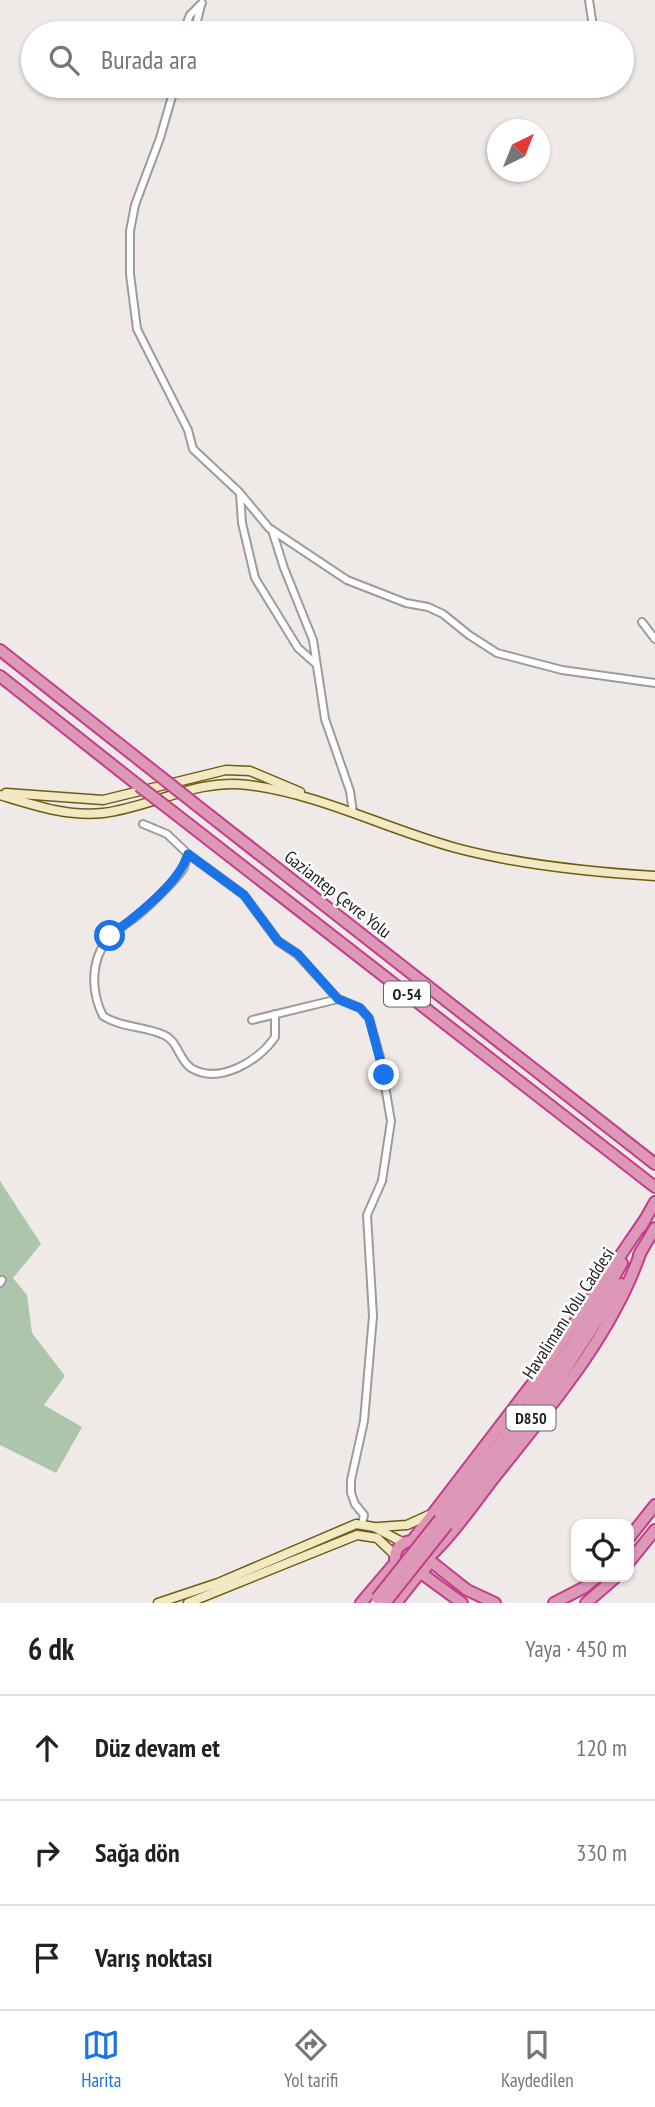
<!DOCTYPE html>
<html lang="tr">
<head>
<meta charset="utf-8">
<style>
	body { margin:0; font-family:"PT Sans Narrow",sans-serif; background:#f2f2f2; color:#222 }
	.controls { position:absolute; right:21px; bottom:21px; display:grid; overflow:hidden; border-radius:14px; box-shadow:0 2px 5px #0004 }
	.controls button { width:63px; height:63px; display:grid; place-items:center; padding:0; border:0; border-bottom:2px solid #e0e0e0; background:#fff; color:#222; font:35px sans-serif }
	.compass { position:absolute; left:487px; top:119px; width:63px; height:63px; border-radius:50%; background:#fff; box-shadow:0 2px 5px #0004; rotate:43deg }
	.stop { position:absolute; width:21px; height:21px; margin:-16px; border:5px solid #1a73e8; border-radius:50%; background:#fff }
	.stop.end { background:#1a73e8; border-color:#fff; box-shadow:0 2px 7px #0008 }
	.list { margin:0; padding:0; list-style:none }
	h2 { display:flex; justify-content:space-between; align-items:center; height:91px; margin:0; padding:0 28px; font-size:30px }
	h2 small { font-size:23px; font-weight:400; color:#767676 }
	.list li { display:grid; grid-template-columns:46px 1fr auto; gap:21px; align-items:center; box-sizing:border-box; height:105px; padding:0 28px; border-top:2px solid #e0e0e0 }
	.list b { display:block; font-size:26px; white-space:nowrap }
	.list em { font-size:23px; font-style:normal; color:#767676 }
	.icon { flex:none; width:38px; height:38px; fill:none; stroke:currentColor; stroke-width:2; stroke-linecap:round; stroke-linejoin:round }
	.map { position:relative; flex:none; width:655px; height:1603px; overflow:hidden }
	.search { position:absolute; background:#fff; box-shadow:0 2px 5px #0004; left:21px; right:21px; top:21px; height:77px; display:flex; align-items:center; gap:18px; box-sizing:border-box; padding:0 24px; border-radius:38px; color:#767676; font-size:26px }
	.sheet { height:406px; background:#fff }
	nav { display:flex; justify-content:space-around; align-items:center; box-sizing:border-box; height:98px; border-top:2px solid #e0e0e0; background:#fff; font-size:19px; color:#767676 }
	nav a { display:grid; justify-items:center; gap:4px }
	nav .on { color:#1a73e8 }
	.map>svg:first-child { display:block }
</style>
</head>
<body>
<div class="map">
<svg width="655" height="1603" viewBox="0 0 655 1603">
	<rect width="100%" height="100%" fill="#efeae7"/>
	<path fill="#adc5ab" d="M 0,1181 L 41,1244 L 13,1278 L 27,1295 L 32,1333 L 65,1376 L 44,1405 L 82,1427 L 56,1473 L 0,1445 Z"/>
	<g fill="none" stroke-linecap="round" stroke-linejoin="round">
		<defs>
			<g id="street">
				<path d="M 589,0 L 594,33"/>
				<path d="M 183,33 L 190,15 L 202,3"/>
				<path d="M 194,33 L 201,5"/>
				<path d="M 175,86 L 160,138 L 135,205 L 130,231 L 130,274 L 137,329 L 188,430 L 193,449 L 239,492 L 269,528 L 347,580 L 406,603 L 428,607 L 443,614 L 469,635 L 497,653 L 562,670 L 655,683"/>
				<path d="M 240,494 L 242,523 L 255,578 L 298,648 L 315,663"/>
				<path d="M 272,530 L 284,568 L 313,640 L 325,719 L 350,791 L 353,813"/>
				<path d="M 642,622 L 655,639"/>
				<path d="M 143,824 L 167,834 L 188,854 L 244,895 L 278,941 L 297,954 L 338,999 L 360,1008 L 369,1018 L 380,1057 L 391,1121 L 382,1181 L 367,1215 L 373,1316 L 364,1421 L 351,1480 L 351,1493 L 355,1504 L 364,1515 L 362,1524"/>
				<path d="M 188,854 C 186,859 185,865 183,869 C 176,880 144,911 133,919 C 125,925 114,931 108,939 C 90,961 91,992 103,1016 C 122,1028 145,1026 164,1035 C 178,1041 179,1060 191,1068 C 219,1085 259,1061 275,1037 L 275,1014"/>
				<path d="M 252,1020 L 338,999"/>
				<path d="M 0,1283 L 2,1280"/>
			</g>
			<g id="secondary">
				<path d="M 6,793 L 103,800 L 226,770 L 250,771 L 300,792"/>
				<path d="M 0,795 C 33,805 68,817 103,813 C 152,807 198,778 248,785 C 320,794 386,829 456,848 C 520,865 589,872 655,876"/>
				<path d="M 378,1527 L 407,1525 L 429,1515"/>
				<path d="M 158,1603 L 218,1583 L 356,1524 L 374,1527 L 404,1543"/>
				<path d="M 188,1603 L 357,1535 L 377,1538 L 395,1555"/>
			</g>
			<g id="highway">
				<path d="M 0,650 L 161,777"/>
				<path d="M 0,676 L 139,786"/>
				<path d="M 195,804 L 655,1164"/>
				<path d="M 173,812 L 655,1187"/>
				<path d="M 641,1227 L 655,1202"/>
				<path d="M 639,1255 L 655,1228"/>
				<path d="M 440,1519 C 505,1437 571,1355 622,1263"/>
				<path d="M 447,1525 L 554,1387 L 621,1284"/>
				<path d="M 629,1538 L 655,1505"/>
				<circle cx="412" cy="1558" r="17"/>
				<path d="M 412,1541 L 536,1379 L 644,1221"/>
				<path d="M 429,1557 C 455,1532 475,1502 497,1474 C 551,1406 613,1334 641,1251"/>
				<path d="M 429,1560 L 467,1590 L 495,1603"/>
				<path d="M 629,1562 L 655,1530"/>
				<path d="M 421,1573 L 462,1603"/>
				<path d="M 361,1603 L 395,1563"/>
				<path d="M 396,1603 L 419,1574"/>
				<path d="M 554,1603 L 585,1587 L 597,1577"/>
				<path d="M 586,1603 L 616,1577"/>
			</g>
		</defs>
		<use href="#street" stroke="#9c9c9c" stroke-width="10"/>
		<use href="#secondary" stroke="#6a5e13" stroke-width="11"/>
		<use href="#highway" stroke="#c53b8d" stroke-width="14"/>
		<use href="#street" stroke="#fff" stroke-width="6"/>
		<use href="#secondary" stroke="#f2e8c2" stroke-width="8"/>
		<use href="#highway" stroke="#dc98b6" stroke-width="10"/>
		<defs>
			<g id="highway-bridge">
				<path d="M 161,777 L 195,804"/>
				<path d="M 139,786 L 173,812"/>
				<path d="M 377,1598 L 440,1519"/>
				<path d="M 385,1603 L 447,1525"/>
			</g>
		</defs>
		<use href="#highway-bridge" stroke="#c53b8d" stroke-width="14" stroke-linecap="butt"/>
		<use href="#highway-bridge" stroke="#dc98b6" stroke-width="10"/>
	</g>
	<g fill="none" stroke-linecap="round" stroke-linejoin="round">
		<path stroke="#1a73e8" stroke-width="9" d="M 110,936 C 135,917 179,884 188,854 L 244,895 L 278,941 L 298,954 L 338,999 L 360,1008 L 369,1018 L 384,1075"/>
	</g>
	<g text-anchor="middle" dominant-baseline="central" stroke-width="5" stroke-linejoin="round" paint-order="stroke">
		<g fill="#fff" stroke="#626262" stroke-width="2">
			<rect x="384" y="981.5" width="46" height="25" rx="5"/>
			<rect x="506.5" y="1405.5" width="49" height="25" rx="5"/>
		</g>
		<g font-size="16" font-weight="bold" fill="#1f1f1f">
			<text x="407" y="994">O-54</text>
			<text x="531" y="1418">D850</text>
		</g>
		<g font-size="18" fill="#1f1f1f" stroke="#fff">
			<text transform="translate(338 894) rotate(38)">Gaziantep Çevre Yolu</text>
			<text transform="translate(568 1313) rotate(-57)">Havalimanı Yolu Caddesi</text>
		</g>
	</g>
</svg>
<div class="controls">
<button><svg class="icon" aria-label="locate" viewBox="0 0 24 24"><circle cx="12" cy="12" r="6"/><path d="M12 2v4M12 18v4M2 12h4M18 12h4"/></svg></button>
</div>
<svg class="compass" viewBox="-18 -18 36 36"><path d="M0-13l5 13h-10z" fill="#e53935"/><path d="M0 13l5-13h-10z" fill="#767676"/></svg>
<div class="stop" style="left:110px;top:936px"></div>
<div class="stop end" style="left:384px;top:1075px"></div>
<div class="search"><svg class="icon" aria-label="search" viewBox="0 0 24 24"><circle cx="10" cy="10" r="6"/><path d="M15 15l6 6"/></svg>Burada ara</div>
</div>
<section class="sheet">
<h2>6 dk<small>Yaya · 450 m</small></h2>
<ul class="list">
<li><svg class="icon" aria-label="ahead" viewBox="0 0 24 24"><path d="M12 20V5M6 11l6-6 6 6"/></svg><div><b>Düz devam et</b></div><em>120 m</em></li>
<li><svg class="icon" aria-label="right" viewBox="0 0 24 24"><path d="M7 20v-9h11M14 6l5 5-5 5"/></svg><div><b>Sağa dön</b></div><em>330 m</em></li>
<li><svg class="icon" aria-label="arrive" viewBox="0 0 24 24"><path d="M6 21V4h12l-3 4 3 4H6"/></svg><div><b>Varış noktası</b></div></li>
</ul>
</section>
<nav>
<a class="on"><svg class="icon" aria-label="map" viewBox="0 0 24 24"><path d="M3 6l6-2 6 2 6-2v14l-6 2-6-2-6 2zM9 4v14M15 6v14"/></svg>Harita</a>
<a><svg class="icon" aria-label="directions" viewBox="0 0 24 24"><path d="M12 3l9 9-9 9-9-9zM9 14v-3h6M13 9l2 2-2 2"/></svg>Yol tarifi</a>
<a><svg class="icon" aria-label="saved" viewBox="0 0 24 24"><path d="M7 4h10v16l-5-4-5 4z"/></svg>Kaydedilen</a>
</nav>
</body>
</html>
